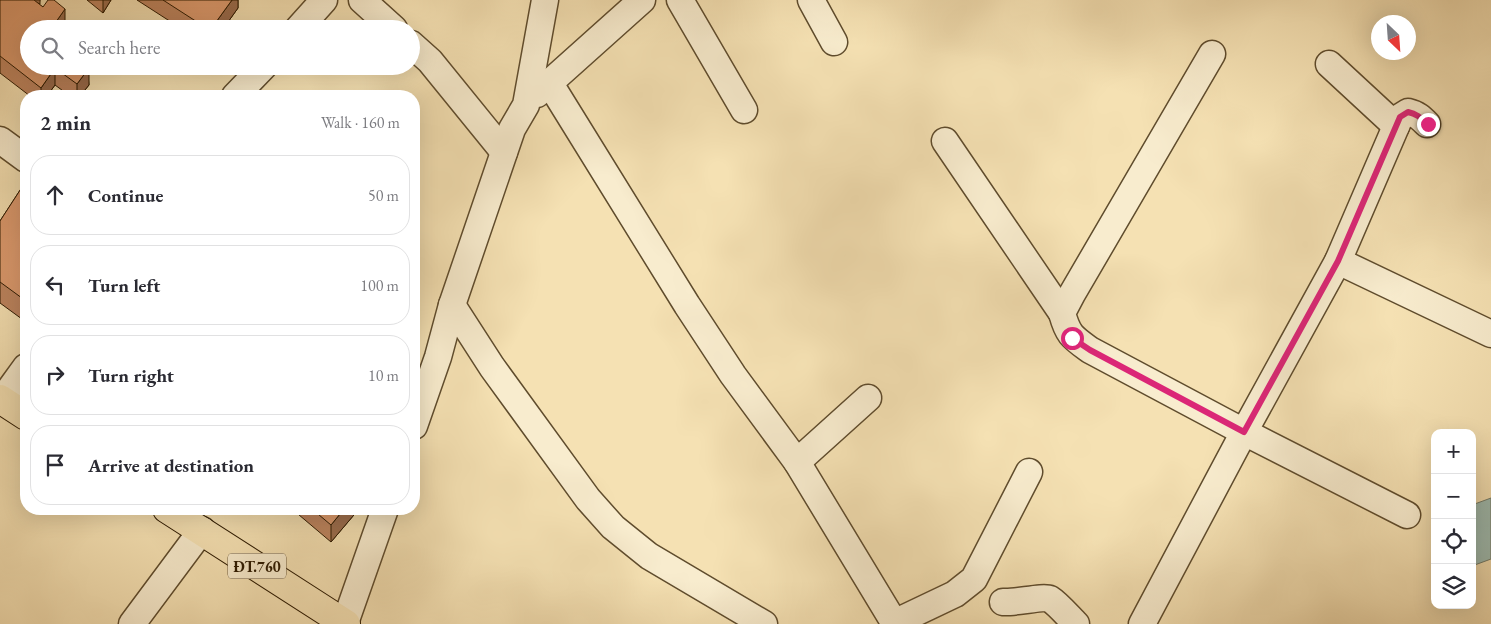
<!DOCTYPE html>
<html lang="en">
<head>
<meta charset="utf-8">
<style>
	body { margin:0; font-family:"EB Garamond",serif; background:#f2f2f3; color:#2b2b33 }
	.controls { position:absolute; right:15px; bottom:15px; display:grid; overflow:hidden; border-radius:10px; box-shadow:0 5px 20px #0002 }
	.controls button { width:45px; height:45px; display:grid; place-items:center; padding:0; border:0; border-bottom:1px solid #e1e1e2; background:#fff; color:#2b2b33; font:25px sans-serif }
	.compass { position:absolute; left:1371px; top:15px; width:45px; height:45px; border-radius:50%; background:#fff; box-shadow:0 5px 20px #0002; rotate:155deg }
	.stop { position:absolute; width:15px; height:15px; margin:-11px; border:4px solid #db2777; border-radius:50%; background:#fff }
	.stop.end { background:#db2777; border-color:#fff; box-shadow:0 1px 5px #0008 }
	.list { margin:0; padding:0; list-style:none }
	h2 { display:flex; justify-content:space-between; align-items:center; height:65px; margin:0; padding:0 20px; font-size:21px }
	h2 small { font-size:16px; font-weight:400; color:#7c7c81 }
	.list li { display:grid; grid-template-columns:32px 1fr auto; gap:15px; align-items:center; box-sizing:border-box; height:80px; margin:0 10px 10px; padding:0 10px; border:1px solid #e1e1e2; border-radius:20px }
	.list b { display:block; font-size:19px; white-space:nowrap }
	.list em { font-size:16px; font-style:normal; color:#7c7c81 }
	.icon { flex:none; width:28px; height:28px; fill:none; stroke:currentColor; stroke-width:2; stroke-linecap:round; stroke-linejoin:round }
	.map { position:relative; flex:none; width:1491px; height:624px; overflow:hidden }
	.search { position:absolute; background:#fff; box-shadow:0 5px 20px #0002; left:20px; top:20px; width:400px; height:55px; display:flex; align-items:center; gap:12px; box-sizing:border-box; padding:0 18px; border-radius:28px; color:#7c7c81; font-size:19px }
	.panel { position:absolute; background:#fff; box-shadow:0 5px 20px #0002; left:20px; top:90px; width:400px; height:425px; border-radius:20px }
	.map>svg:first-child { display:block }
</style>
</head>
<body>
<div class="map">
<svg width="1491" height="624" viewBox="0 0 1491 624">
	<rect width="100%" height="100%" fill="#f5e1b3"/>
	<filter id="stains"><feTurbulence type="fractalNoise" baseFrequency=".004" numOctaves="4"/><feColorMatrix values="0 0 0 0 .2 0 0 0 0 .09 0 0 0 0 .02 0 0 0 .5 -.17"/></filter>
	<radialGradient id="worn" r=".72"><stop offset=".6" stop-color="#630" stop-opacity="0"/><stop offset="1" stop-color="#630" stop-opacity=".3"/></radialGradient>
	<path fill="#9dbcb2" stroke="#707b6b" d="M 1491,498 L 1491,559 L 1472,566 L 1472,505 Z"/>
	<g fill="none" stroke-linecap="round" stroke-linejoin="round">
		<defs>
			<g id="minor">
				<path d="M 362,0 L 394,29"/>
				<path d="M 680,0 L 744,110"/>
				<path d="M 811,0 L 834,42"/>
				<path d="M 298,29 L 324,0"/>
				<path d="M 411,44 L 430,61 L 504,152"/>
				<path d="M 1212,54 L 1072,294 L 1062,313 C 1068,335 1072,337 1090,350 L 1244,432 L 1407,515"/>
				<path d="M 1329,64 L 1396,126"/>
				<path d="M 549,82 L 687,305 L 733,375 L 797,462 L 895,624"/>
				<path d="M 537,94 L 642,0"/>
				<path d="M 235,96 L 264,66"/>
				<path d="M 0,140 L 26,159"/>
				<path d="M 945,141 L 1062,313"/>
				<path d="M 1338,261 L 1491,334"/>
				<path d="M 452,305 L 492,367 L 588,499 L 613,527 L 649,556 L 764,624"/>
				<path d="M 2,400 L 26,367"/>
				<path d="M 414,426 L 438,357 L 452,305 L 512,129 L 526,105 L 545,0"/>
				<path d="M 797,462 L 868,398"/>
				<path d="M 1003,602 C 1015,603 1043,596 1050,599 C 1058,604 1069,617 1076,624"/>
				<path d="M 345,623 L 385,509"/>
				<path d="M 894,623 L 955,594 L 974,579 L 1029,472"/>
				<path d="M 132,624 L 202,530"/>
				<path d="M 1142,624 L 1244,432 L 1338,261 L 1400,117 L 1408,112 C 1417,114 1421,118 1427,124"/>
			</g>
			<g id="major">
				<path d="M 0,399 L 26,416"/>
				<path d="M 167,509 L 346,624"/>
			</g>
		</defs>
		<use href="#minor" stroke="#5f4c2d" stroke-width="29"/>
		<use href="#major" stroke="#2d1a00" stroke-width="30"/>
		<use href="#minor" stroke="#f8ecce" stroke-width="26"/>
		<use href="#major" stroke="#f5e1b3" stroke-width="28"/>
	</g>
	<g fill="#bd845f" stroke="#2d1a00">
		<path d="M 0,0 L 40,0 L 39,4 L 65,26 L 29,29 L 87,66 L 89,85 L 80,96 L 70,96 L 55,85 L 47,96 L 30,96 L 0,73 Z"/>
		<path d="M 87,0 L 111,0 L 103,13 Z"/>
		<path d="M 137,0 L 238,0 L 238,8 L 223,29 L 182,29 Z"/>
		<path d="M 26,181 L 26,322 L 0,303 L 0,221 Z"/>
		<path d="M 292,509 L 359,509 L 331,542 Z"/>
	</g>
	<g fill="#9a6c4d" stroke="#2d1a00">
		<path d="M 31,0 L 40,0 L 40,4 Z"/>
		<path d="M 103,0 L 111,0 L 103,13 Z"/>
		<path d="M 232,0 L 238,0 L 238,8 L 223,29 L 211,29 Z"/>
		<path d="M 65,9 L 65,26 L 63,29 L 51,29 Z"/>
		<path d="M 55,68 L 55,85 L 47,96 L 41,96 L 41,88 Z"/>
		<path d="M 89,68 L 89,85 L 80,96 L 77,96 L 77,84 Z"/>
		<path d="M 344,509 L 359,509 L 331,542 L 331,525 Z"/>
	</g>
	<g fill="#dc9a6e" stroke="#2d1a00">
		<path d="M 0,0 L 34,0 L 43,7 L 48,0 L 54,0 L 65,9 L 51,29 L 29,29 L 29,66 L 87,66 L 89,68 L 77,84 L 55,68 L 41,88 L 0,56 Z"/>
		<path d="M 163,0 L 232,0 L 211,29 L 208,29 Z"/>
		<path d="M 79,24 L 86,29 L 75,29 Z"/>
		<path d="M 26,181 L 26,301 L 0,282 L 0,221 Z"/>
		<path d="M 312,509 L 344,509 L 331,525 Z"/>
	</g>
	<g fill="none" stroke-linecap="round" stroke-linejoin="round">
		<path stroke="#db2777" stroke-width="6" d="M 1072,338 L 1090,350 L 1244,432 L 1338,261 L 1400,117 L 1408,112 C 1417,114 1421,118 1428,124"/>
	</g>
	<g text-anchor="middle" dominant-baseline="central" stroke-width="4" stroke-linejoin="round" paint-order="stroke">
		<rect fill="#f8ecce" stroke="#6a593e" stroke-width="1" x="228" y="553.5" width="58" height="25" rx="4"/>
		<g font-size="15" font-weight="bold" fill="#2d1a00">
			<text x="257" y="566">ĐT.760</text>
		</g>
	</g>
	<rect width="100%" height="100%" filter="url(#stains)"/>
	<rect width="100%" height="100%" fill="url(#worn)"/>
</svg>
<div class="controls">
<button>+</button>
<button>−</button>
<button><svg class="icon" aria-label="locate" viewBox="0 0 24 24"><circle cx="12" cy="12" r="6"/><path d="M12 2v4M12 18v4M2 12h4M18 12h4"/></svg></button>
<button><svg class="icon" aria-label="layers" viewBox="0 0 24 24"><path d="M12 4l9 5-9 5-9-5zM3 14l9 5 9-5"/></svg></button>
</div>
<svg class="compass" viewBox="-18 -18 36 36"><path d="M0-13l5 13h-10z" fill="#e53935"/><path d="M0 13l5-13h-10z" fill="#7c7c81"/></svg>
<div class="stop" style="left:1072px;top:338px"></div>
<div class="stop end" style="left:1428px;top:124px"></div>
<div class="search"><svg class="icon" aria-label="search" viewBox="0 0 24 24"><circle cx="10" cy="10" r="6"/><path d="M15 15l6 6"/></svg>Search here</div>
<section class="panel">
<h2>2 min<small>Walk · 160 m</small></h2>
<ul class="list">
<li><svg class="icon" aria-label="ahead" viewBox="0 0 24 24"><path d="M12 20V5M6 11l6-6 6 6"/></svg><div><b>Continue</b></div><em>50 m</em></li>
<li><svg class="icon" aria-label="left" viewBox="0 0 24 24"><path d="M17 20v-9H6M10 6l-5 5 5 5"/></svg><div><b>Turn left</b></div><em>100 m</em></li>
<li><svg class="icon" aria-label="right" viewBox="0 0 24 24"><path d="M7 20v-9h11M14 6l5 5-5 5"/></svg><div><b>Turn right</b></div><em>10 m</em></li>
<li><svg class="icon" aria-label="arrive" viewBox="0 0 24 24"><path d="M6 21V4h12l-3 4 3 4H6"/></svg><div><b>Arrive at destination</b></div></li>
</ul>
</section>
</div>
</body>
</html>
